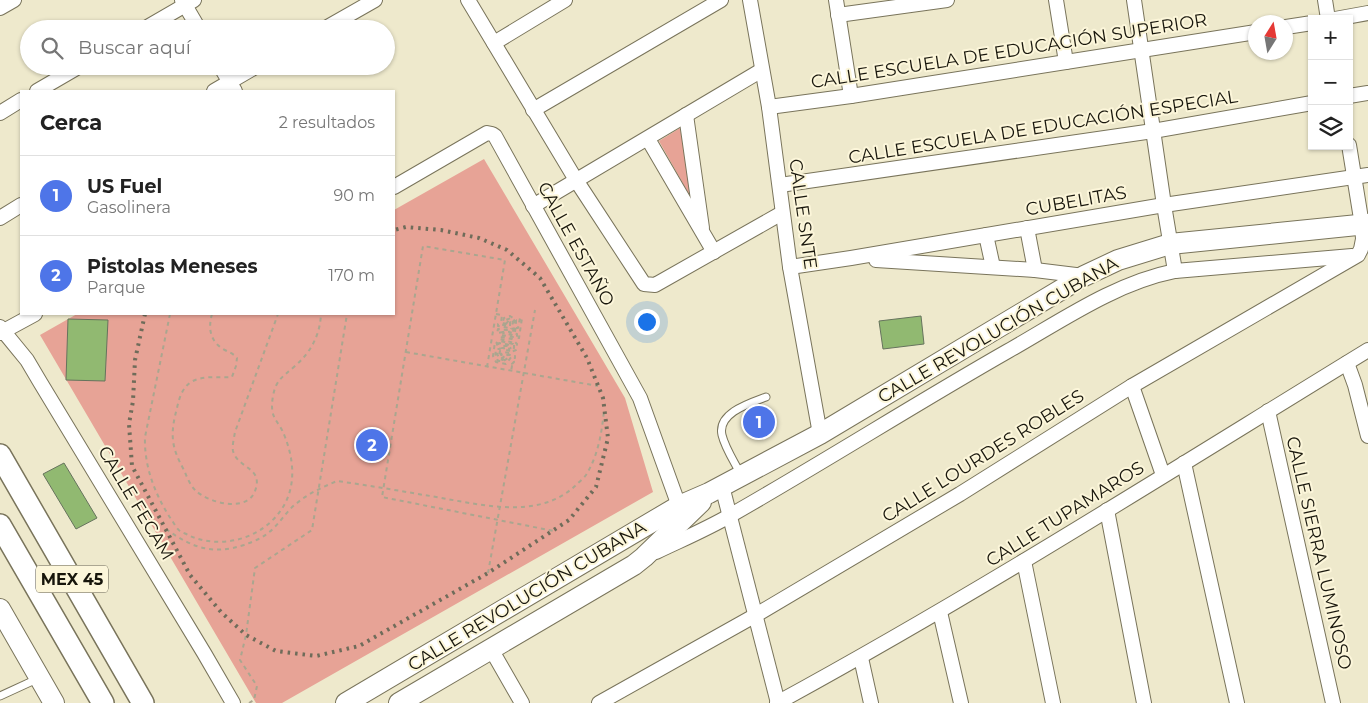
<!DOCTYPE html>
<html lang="es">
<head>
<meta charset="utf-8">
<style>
	body { margin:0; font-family:Montserrat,sans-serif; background:#f2f2f2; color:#222 }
	.controls { position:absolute; right:15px; top:15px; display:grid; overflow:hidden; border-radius:0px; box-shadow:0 1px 4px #0004 }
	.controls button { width:45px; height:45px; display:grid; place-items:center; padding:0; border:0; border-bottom:1px solid #e0e0e0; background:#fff; color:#222; font:25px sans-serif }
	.compass { position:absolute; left:1248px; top:15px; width:45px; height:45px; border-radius:50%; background:#fff; box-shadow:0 1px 4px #0004; rotate:11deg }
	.you { position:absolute; left:646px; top:321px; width:18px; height:18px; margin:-12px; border:4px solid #fff; border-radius:50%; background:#1a73e8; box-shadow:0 0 0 8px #1a73e833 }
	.badge { display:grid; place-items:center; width:32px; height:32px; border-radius:50%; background:#4e75e8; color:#fff; font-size:16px; font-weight:700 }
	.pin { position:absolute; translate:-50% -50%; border:2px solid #fff; box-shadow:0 1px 5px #0006 }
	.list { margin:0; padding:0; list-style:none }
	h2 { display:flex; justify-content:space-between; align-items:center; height:65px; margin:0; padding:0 20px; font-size:21px }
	h2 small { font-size:16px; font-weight:400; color:#767676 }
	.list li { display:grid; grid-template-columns:32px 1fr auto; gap:15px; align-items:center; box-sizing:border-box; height:80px; padding:0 20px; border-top:1px solid #e0e0e0 }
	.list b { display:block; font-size:19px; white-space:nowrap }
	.list p { margin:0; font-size:16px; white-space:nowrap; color:#767676 }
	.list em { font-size:16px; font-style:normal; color:#767676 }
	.icon { flex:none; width:28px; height:28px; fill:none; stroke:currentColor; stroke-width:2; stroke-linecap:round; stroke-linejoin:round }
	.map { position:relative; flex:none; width:1368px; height:703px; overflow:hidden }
	.search { position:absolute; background:#fff; box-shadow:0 1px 4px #0004; left:20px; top:20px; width:375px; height:55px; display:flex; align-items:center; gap:12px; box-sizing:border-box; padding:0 18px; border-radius:28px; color:#767676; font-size:19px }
	.panel { position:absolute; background:#fff; box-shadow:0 1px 4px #0004; left:20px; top:90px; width:375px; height:225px; border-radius:0px }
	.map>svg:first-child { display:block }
</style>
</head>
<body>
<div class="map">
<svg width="1368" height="703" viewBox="0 0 1368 703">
	<rect width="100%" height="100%" fill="#eee9cc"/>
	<g fill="#e7a396">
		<path d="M 680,128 L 695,205 L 659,141 Z"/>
		<path d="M 484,159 L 625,398 L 653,492 L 282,703 L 256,703 L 40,335 L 77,314 L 394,314 L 394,210 Z"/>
	</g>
	<g fill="#91b971" stroke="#66735d">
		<path d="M 921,316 L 924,344 L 883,349 L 879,321 Z"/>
		<path d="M 68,319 L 108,320 L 105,381 L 66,380 Z"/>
		<path d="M 64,463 L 97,518 L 76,529 L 43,474 Z"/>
	</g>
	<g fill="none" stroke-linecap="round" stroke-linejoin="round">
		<defs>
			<g id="lane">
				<path d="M 741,475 C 735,463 725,448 722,435 C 717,413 750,403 766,397"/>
				<path d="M 0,696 L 37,679"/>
			</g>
			<g id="street">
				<path d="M 182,0 L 199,29"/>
				<path d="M 468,0 L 576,180 L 644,284 L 655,285 L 782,213"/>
				<path d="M 750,0 L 769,107 L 790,267 L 820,434"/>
				<path d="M 836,0 L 851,96"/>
				<path d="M 1056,0 L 1066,62"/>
				<path d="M 1134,0 L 1164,205 L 1175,271 L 1352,256"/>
				<path d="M 1325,0 L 1328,19"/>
				<path d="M 0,8 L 14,0"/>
				<path d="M 838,15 L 947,0"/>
				<path d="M 1335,19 L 1368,13"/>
				<path d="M 1286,27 L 1312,23"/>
				<path d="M 144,29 L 194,0"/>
				<path d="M 324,29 L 375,0"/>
				<path d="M 494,43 L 565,0"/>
				<path d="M 220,66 L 235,91"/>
				<path d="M 37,91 L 80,66"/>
				<path d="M 214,91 L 257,66"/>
				<path d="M 1349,96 L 1368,93"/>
				<path d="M 769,107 L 851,96 L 1256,32"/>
				<path d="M 533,110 L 721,0"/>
				<path d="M 0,113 L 21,100"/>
				<path d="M 686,115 L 702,228"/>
				<path d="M 648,139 L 714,252"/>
				<path d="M 780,185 L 1153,131 L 1312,103"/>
				<path d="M 394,187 L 487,133 L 492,134 L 495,136 L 640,398 L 679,506"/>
				<path d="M 533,206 L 762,70"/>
				<path d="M 0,218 L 21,205"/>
				<path d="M 1027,228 L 1035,270"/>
				<path d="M 986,235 L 993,267"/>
				<path d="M 876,260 L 1035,270 L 1084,276"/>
				<path d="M 790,267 L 851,258 L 1164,205 L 1368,175"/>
				<path d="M 0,327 L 27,360 L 40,382 L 204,653 L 233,703"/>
				<path d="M 0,333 L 35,314"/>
				<path d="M 1347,363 L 1355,385 L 1368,436"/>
				<path d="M 1132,386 L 1163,475"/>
				<path d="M 1268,411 L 1333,703"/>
				<path d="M 1184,463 L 1237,703"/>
				<path d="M 722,486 L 778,703"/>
				<path d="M 1107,510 L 1144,703"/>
				<path d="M 656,552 C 681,540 707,529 731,515 C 824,462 915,404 1008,351 C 1061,321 1115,283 1175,271"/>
				<path d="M 1024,561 L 1053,703"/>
				<path d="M 940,612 L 961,703"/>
				<path d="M 491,649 L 522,703"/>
				<path d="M 861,658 L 871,703"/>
				<path d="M 599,703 L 756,615 L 960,494 L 1132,386 L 1358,255 L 1361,249 L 1363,239 L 1362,225 L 1349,145"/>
				<path d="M 777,703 C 979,593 1172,470 1368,350"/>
			</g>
			<g id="secondary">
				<path d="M 0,609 L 54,703"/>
				<path d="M 346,703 L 679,506 L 709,493 L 820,434 L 1084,276 L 1118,260 L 1170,244 L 1368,224"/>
				<path d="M 399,703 L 634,565 L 644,557 L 701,502"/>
			</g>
			<g id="primary">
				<path d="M 0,455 L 143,703"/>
				<path d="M 0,525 L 103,703"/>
			</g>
		</defs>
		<use href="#lane" stroke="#79745b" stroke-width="9"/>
		<use href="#street" stroke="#79745b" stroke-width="16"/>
		<use href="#secondary" stroke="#79745b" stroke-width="22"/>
		<use href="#primary" stroke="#79745b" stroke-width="24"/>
		<g stroke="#aaa68f" stroke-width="2" stroke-dasharray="4 4" stroke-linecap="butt">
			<path d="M 170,314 L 145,437 C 144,466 155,495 171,519 C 174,523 176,528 180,531 C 183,533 187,534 190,536 C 223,550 264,538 283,507 C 296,486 294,460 285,437 C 278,418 269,420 273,396 C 276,379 284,376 295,366 C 311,352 320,335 321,314"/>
			<path d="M 212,314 C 208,328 210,341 223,349 C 228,352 233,353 237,358 L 236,366 L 232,377 C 218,378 203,375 191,382 C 182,388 179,399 177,408 C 170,434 171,447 184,470 C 187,477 190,485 195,490 C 208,503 247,513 255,491 C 264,467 238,469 233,451 C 232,446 234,438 235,432 L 278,314"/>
			<path d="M 496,314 L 502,315 L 501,323 L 508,324 L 510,322 L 510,326 L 498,324 L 498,326 L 514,329"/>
			<path d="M 506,324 L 509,320 L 513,322 L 511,329"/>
			<path d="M 503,332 L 497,333 L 498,329 L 507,330 L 507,332 L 503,332 L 503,333 L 517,336 L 517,334 L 509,332 L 509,330 L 517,331 L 518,330 L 514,329 L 514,320 L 511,318 L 503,321 L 504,318 L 510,316 L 516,320 L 516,328 L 518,328 L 520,318 L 522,318 L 519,338 L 501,335 L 500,337 L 512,339 L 517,344 L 516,350 L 509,353 L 504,352 L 504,348 L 502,348 L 501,355 L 503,354 L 505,356 L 502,358 L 499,355 L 500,351 L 497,351 L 497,354 L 500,359 L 503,360 L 507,355 L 510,355 L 509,357 C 499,366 494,360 496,349 L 500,349 L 501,346 L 507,346 L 506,350 L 511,351 L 514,348 L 514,343 L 500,339 L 500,341 L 513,344 L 512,347 L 509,349 L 510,345 L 499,343 L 497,347 L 497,343 L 495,342 L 493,356 L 496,362 L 506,364 L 512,356 L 515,356 L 515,358 L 513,358 L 514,362 L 512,364 L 514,366 L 512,366 L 511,371"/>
			<path d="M 406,352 L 598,386"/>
			<path d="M 487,367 L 505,260 L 423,246 L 382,497 L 554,531"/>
			<path d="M 166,529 C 192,548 213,555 244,545 C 252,542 261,539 268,533 C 279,525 286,511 297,503 C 309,493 323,487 337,481 C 366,485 395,490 424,495 C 472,502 535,523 575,486 C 578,483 583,479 586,475 C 598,456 602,432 604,410"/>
			<path d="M 488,573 L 535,310"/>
			<path d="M 249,703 L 254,700 L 257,686 L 240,660 L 246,635 L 255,568 L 312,530 L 347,314"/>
		</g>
		<use href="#lane" stroke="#fff" stroke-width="7"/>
		<use href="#street" stroke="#fff" stroke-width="14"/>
		<use href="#secondary" stroke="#fff" stroke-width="20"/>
		<use href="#primary" stroke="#fff" stroke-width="21"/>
		<path stroke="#6f6c5a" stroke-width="4" stroke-dasharray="2.5 5" stroke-linecap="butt" d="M 145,314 L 135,360 L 133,401 L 129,424 L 132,466 L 190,575 L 221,612 L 246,635 L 276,651 L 316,656 L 359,646 L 488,573 L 569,520 L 596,487 L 608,438 L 603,398 L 587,358 L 540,278 L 507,250 L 479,238 L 441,230 L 406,227 L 394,230"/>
	</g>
	<g text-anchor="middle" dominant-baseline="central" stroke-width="4" stroke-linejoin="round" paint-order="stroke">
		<rect fill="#fcf6da" stroke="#5c594a" stroke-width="1" x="36" y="565.5" width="72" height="27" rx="4"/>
		<g font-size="16" font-weight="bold" fill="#18160c">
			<text x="72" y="579">MEX 45</text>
		</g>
		<g font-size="18" fill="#18160c" stroke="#fcf6da">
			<text transform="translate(1009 51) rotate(-9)">CALLE ESCUELA DE EDUCACIÓN SUPERIOR</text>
			<text transform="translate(1043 127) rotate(-9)">CALLE ESCUELA DE EDUCACIÓN ESPECIAL</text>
			<text transform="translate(1076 201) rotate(-10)">CUBELITAS</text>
			<text transform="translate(803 214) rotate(82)">CALLE SNTE</text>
			<text transform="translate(576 244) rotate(61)">CALLE ESTAÑO</text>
			<text transform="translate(998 330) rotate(-30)">CALLE REVOLUCIÓN CUBANA</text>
			<text transform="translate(983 456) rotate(-32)">CALLE LOURDES ROBLES</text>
			<text transform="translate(136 503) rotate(59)">CALLE FECAM</text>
			<text transform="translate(1065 514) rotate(-32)">CALLE TUPAMAROS</text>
			<text transform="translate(1319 553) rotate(77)">CALLE SIERRA LUMINOSO</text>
			<text transform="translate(527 596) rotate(-31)">CALLE REVOLUCIÓN CUBANA</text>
		</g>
	</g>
</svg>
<div class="controls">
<button>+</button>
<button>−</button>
<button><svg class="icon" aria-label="layers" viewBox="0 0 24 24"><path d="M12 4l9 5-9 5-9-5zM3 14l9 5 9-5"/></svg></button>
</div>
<svg class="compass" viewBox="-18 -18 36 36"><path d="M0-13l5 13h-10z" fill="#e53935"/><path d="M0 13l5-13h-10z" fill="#767676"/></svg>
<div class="you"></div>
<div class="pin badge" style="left:759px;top:422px">1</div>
<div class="pin badge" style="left:372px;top:445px">2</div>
<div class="search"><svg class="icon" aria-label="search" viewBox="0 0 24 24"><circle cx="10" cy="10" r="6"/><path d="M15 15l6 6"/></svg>Buscar aquí</div>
<section class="panel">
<h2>Cerca<small>2 resultados</small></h2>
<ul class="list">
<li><span class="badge">1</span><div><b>US Fuel</b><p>Gasolinera</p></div><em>90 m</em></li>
<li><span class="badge">2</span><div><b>Pistolas Meneses</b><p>Parque</p></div><em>170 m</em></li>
</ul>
</section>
</div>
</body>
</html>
